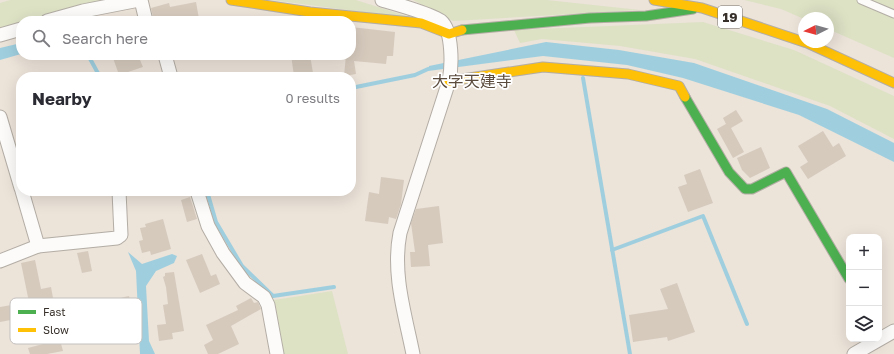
<!DOCTYPE html>
<html lang="en">
<head>
<meta charset="utf-8">
<style>
	body { margin:0; font-family:"Golos Text","Noto Sans JP",sans-serif; background:#f7f7f7; color:#2b2b33 }
	.controls { position:absolute; right:12px; bottom:12px; display:grid; overflow:hidden; border-radius:8px; box-shadow:0 4px 16px #0002 }
	.controls button { width:36px; height:36px; display:grid; place-items:center; padding:0; border:0; border-bottom:1px solid #e1e1e2; background:#fff; color:#2b2b33; font:20px sans-serif }
	.compass { position:absolute; left:798px; top:12px; width:36px; height:36px; border-radius:50%; background:#fff; box-shadow:0 4px 16px #0002; rotate:265deg }
	.list { margin:0; padding:0; list-style:none }
	h2 { display:flex; justify-content:space-between; align-items:center; height:52px; margin:0; padding:0 16px; font-size:17px }
	h2 small { font-size:13px; font-weight:400; color:#7c7c81 }
	.icon { flex:none; width:22px; height:22px; fill:none; stroke:currentColor; stroke-width:2; stroke-linecap:round; stroke-linejoin:round }
	.map { position:relative; flex:none; width:894px; height:354px; overflow:hidden }
	.search { position:absolute; background:#fff; box-shadow:0 4px 16px #0002; left:16px; top:16px; width:340px; height:44px; display:flex; align-items:center; gap:10px; box-sizing:border-box; padding:0 14px; border-radius:16px; color:#7c7c81; font-size:15px }
	.panel { position:absolute; background:#fff; box-shadow:0 4px 16px #0002; left:16px; top:72px; width:340px; height:124px; border-radius:16px }
	.map>svg:first-child { display:block }
</style>
</head>
<body>
<div class="map">
<svg width="894" height="354" viewBox="0 0 894 354">
	<rect width="100%" height="100%" fill="#ece3d9"/>
	<g fill="#dde2c5">
		<path d="M 10,0 L 112,0 L 58,11 L 29,21 L 21,21 L 21,24 L 0,31 L 0,3 Z"/>
		<path d="M 271,0 L 356,0 L 416,19 Z"/>
		<path d="M 413,0 L 547,0 L 640,10 L 453,21 Z"/>
		<path d="M 744,0 L 894,0 L 894,58 L 828,29 L 828,18 L 804,19 L 781,9 Z"/>
		<path d="M 703,22 L 794,50 L 894,96 L 894,139 L 830,106 L 695,59 L 620,46 L 542,39 L 520,43 L 514,30 Z"/>
		<path d="M 332,291 L 348,354 L 283,354 L 274,300 Z"/>
	</g>
	<g fill="#9fcfdf">
		<path d="M 546,42 L 619,50 L 694,63 L 827,109 L 894,143 L 894,162 L 799,115 L 683,78 L 627,65 L 543,56 L 428,71 L 429,66 Z"/>
		<path d="M 21,43 L 21,54 L 0,60 L 0,48 Z"/>
		<path d="M 128,252 L 142,264 L 172,254 L 177,256 L 174,263 L 156,271 L 146,286 L 149,341 L 155,354 L 140,354 L 136,271 Z"/>
	</g>
	<g fill="none" stroke-linecap="round" stroke-linejoin="round">
		<g stroke="#9fcfdf" stroke-width="4">
			<path d="M 88,55 L 100,77"/>
			<path d="M 583,78 L 630,354"/>
			<path d="M 351,88 L 415,75 L 428,69"/>
			<path d="M 207,191 L 216,222 L 242,266 L 273,296 L 334,287"/>
			<path d="M 612,250 L 703,216 L 747,324"/>
		</g>
	</g>
	<g fill="#d6cabd">
		<path d="M 196,2 L 199,19 L 188,21 L 154,21 L 151,8 L 169,3 L 170,7 Z"/>
		<path d="M 351,27 L 395,32 L 393,56 L 387,56 L 386,64 L 354,61 L 356,74 L 344,76 L 346,55 L 351,55 Z"/>
		<path d="M 112,55 L 138,55 L 143,67 L 119,75 Z"/>
		<path d="M 291,55 L 310,55 L 313,73 L 294,76 Z"/>
		<path d="M 736,110 L 743,121 L 731,128 L 744,152 L 733,158 L 717,129 L 726,124 L 723,118 Z"/>
		<path d="M 823,131 L 833,147 L 839,143 L 846,156 L 808,179 L 800,167 L 808,162 L 798,146 Z"/>
		<path d="M 761,147 L 770,168 L 750,178 L 742,170 L 737,158 Z"/>
		<path d="M 700,169 L 713,203 L 688,212 L 678,187 L 687,184 L 684,175 Z"/>
		<path d="M 381,177 L 404,180 L 401,204 L 396,219 L 389,217 L 388,224 L 365,221 L 369,192 L 379,194 Z"/>
		<path d="M 190,197 L 197,219 L 187,222 L 181,200 Z"/>
		<path d="M 439,206 L 443,243 L 428,245 L 430,266 L 411,267 L 410,252 L 415,252 L 411,223 L 416,209 Z"/>
		<path d="M 163,219 L 171,249 L 151,255 L 150,251 L 142,253 L 139,241 L 143,240 L 140,228 L 146,227 L 145,224 Z"/>
		<path d="M 88,251 L 92,271 L 82,273 L 77,253 Z"/>
		<path d="M 202,254 L 211,276 L 216,274 L 220,284 L 200,293 L 186,260 Z"/>
		<path d="M 35,260 L 41,289 L 51,287 L 55,309 L 52,309 L 53,314 L 50,315 L 55,342 L 60,340 L 63,351 L 47,354 L 30,354 L 28,348 L 43,344 L 37,315 L 0,322 L 0,307 L 29,302 L 21,263 Z"/>
		<path d="M 174,272 L 184,331 L 172,333 L 173,339 L 159,341 L 157,325 L 166,324 L 163,305 L 168,304 L 166,287 L 163,277 L 165,276 L 165,273 Z"/>
		<path d="M 677,283 L 695,332 L 668,341 L 667,337 L 633,342 L 629,315 L 668,309 L 660,289 Z"/>
		<path d="M 129,296 L 132,308 L 124,310 L 127,340 L 112,342 L 109,321 L 111,321 L 107,301 Z"/>
		<path d="M 251,298 L 254,303 L 258,302 L 261,309 L 231,326 L 239,344 L 218,354 L 208,354 L 204,345 L 213,340 L 206,325 L 238,310 L 236,306 Z"/>
	</g>
	<g fill="none" stroke-linecap="round" stroke-linejoin="round">
		<defs>
			<path id="lane" d="M 861,0 L 894,14"/>
			<g id="street">
				<path d="M 141,0 L 146,21"/>
				<path d="M 382,0 C 396,4 429,13 441,21 C 453,31 452,67 449,81 L 400,233 C 392,274 405,314 413,354"/>
				<path d="M 47,21 L 83,11 L 139,0"/>
				<path d="M 0,35 L 21,29"/>
				<path d="M 165,55 L 171,77"/>
				<path d="M 0,117 L 21,188"/>
				<path d="M 22,191 L 38,246"/>
				<path d="M 197,191 L 208,226 L 223,253 L 245,283 L 264,297 L 268,305 L 277,354"/>
				<path d="M 0,261 L 38,246 L 117,238 L 121,235 L 119,191"/>
				<path d="M 854,354 L 894,331"/>
			</g>
			<g id="fast">
				<path d="M 462,30 L 590,18 L 646,16 L 693,9"/>
				<path d="M 685,97 L 729,172 L 745,189 L 752,189 L 786,172 L 849,279"/>
			</g>
			<g id="slow">
				<path d="M 231,0 L 310,12 L 421,23 L 449,34 L 462,30"/>
				<path d="M 654,0 L 702,8 L 804,42"/>
				<path d="M 805,42 L 894,83"/>
				<path d="M 449,81 L 543,67 L 628,74 L 679,86 L 685,97"/>
			</g>
		</defs>
		<use href="#lane" stroke="#b3ada5" stroke-width="9"/>
		<use href="#street" stroke="#b3ada5" stroke-width="15"/>
		<use href="#fast" stroke="#b3ada5" stroke-width="11"/>
		<use href="#slow" stroke="#b3ada5" stroke-width="11"/>
		<use href="#lane" stroke="#fcfbf9" stroke-width="7"/>
		<use href="#street" stroke="#fcfbf9" stroke-width="13"/>
		<use href="#fast" stroke="#4caf50" stroke-width="9"/>
		<use href="#slow" stroke="#ffc107" stroke-width="9"/>
	</g>
	<g text-anchor="middle" dominant-baseline="central" stroke-width="3.5" stroke-linejoin="round" paint-order="stroke">
		<rect fill="#fff" stroke="#736e6a" stroke-width="1" x="718" y="6" width="24" height="22" rx="3"/>
		<g font-size="13" font-weight="bold" fill="#37302a">
			<text x="730" y="17">19</text>
		</g>
		<g font-size="16" fill="#5b4c3e" stroke="#fff">
			<text x="472" y="81">大字天建寺</text>
		</g>
	</g>
	<rect x="10" y="298" width="132" height="46" rx="6" fill="#fff" stroke="#c3c1bf" stroke-width="1"/>
	<rect x="18" y="310" width="18" height="4" fill="#4caf50"/>
	<rect x="18" y="328" width="18" height="4" fill="#ffc107"/>
	<g font-size="11" fill="#37302a">
		<text x="43" y="316">Fast</text>
		<text x="43" y="334">Slow</text>
	</g>
</svg>
<div class="controls">
<button>+</button>
<button>−</button>
<button><svg class="icon" aria-label="layers" viewBox="0 0 24 24"><path d="M12 4l9 5-9 5-9-5zM3 14l9 5 9-5"/></svg></button>
</div>
<svg class="compass" viewBox="-18 -18 36 36"><path d="M0-13l5 13h-10z" fill="#e53935"/><path d="M0 13l5-13h-10z" fill="#7c7c81"/></svg>
<div class="search"><svg class="icon" aria-label="search" viewBox="0 0 24 24"><circle cx="10" cy="10" r="6"/><path d="M15 15l6 6"/></svg>Search here</div>
<section class="panel">
<h2>Nearby<small>0 results</small></h2>
<ul class="list">
</ul>
</section>
</div>
</body>
</html>
